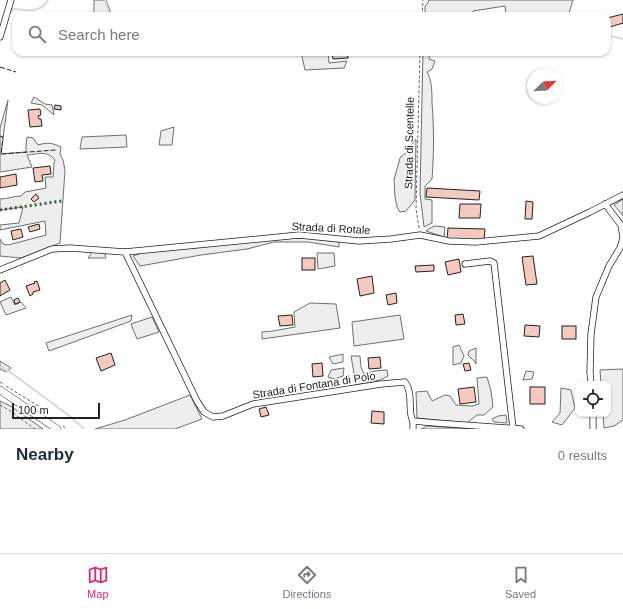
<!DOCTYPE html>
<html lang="en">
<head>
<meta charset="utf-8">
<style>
	body { margin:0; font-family:Helvetica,sans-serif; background:#f6f6f7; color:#1f2937 }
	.controls { position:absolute; right:12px; bottom:12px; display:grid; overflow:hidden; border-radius:8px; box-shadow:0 1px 3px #0004 }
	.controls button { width:36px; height:36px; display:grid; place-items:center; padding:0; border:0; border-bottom:1px solid #e0e1e3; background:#fff; color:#1f2937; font:20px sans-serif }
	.compass { position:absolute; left:527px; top:68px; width:36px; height:36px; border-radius:50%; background:#fff; box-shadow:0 1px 3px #0004; rotate:66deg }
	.scale { position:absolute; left:12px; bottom:10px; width:88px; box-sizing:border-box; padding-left:4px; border:2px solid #222; border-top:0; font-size:11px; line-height:14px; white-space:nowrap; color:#222; -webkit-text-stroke:3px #fff; paint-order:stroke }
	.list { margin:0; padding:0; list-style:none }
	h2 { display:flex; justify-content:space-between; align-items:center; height:52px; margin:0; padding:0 16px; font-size:17px }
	h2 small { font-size:13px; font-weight:400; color:#747a83 }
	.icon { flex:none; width:22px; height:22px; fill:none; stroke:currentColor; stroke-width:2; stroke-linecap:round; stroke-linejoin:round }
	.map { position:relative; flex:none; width:623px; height:429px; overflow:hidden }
	.search { position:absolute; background:#fff; box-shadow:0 1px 3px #0004; left:12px; right:12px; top:12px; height:44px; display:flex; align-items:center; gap:10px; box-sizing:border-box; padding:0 14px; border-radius:12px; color:#747a83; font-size:15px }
	.sheet { height:124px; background:#fff }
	nav { display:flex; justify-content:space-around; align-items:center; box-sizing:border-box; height:56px; border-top:1px solid #e0e1e3; background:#fff; font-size:11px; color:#747a83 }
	nav a { display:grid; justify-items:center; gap:2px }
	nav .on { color:#db2777 }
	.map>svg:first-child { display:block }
</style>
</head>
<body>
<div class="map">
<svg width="623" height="429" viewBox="0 0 623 429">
	<rect width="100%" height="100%" fill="#fff"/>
	<g fill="#eee" stroke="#6f6f6f">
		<path d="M 94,0 L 106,0 L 112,16 L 94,16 Z"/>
		<path d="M 429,0 L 573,0 L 568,16 L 504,16 L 506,15 L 505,6 L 473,11 L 473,16 L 425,16 L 425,6 L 428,3 Z"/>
		<path d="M 301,52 L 328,52 L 329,63 L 347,61 L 344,68 L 305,70 Z"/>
		<path d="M 423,52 L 430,52 L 429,59 L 435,61 L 432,69 L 427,72 C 432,80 432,93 432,103 C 434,128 434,153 432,179 L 425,186 L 425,199 L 432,200 L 432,223 L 424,227 L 420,193 Z"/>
		<path d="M 34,97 L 45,104 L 52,105 L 54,115 L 42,105 L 31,103 Z"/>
		<path d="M 8,100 L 1,154 L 26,152 L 26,145 L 27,137 L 33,138 L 38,145 C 47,142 53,143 61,147 L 60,154 L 63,160 L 65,170 L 60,243 L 21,258 L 0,256 L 0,239 L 3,244 L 8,245 L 46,235 L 45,221 L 0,230 L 0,225 L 19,223 L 23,207 L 0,210 L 0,199 C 8,199 13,196 21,196 L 25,192 L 46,188 L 45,177 L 53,177 L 54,163 L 55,160 C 46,150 40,154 27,155 L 32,167 L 0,172 L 0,128 Z"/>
		<path d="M 174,127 L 172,145 L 159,145 L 161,131 Z"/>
		<path d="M 126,135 L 127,147 L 80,149 L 82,137 Z"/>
		<path d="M 416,139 L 415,200 L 406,211 L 400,212 L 397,207 L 395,197 L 394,180 L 400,158 L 411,148 L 412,144 Z"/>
		<path d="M 623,199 L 623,216 L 621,213 L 614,205 Z"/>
		<path d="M 435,226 L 445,227 L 444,237 L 426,231 L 430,228 Z"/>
		<path d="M 307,238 L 339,242 L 339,247 L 308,242 L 274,242 L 247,249 L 201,255 L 140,266 L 133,256 L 148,251 L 184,249 L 274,239 Z"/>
		<path d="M 92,252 L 98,252 L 105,254 L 106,258 L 88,258 Z"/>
		<path d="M 317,253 L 334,253 L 335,266 L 318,269 Z"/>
		<path d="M 11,297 L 15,305 L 21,302 L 26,308 L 6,315 L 0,302 Z"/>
		<path d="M 310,303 L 336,304 L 340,328 L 262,339 L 262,332 L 273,331 L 295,327 L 294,312 Z"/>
		<path d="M 132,315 L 131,321 L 49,351 L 46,343 Z"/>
		<path d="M 400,315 L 404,339 L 354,346 L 352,322 Z"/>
		<path d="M 152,317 L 159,332 L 137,339 L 131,324 Z"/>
		<path d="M 459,345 L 464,356 L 461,363 L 453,365 L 453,347 Z"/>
		<path d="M 476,348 L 476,364 L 474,361 L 468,355 L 469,351 Z"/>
		<path d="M 343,354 L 343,362 L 333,364 L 329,357 Z"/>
		<path d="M 351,356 L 360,356 L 361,367 L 364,374 L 374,371 L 387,370 L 388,376 L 380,380 L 356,385 Z"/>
		<path d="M 0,361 L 11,368 L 6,372 L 0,369 Z"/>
		<path d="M 344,368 L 343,376 L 334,379 L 328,377 L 331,370 Z"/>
		<path d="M 623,369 L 623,420 L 614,426 L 604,428 L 603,414 L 608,414 L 608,384 L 601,384 L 600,370 Z"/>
		<path d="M 526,371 L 534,372 L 532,379 L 523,380 Z"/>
		<path d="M 487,377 L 491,391 L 493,407 L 484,415 L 477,415 L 467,423 L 417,418 L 416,392 L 427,391 L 432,401 L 445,395 L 450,396 L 456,405 L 472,406 L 479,404 L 477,378 Z"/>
		<path d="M 561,388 L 571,390 L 575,408 L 562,425 L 552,422 L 560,413 Z"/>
		<path d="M 190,395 L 202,419 L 175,429 L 95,429 L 125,420 Z"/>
		<path d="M 0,401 L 12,407 L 43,429 L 0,429 Z"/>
		<path d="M 506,415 L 507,423 L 494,422 L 492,419 L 498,416 Z"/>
		<path d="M 427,426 L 475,429 L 421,429 Z"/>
	</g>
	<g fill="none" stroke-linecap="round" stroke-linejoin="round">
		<g stroke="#d9d9d9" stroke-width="2">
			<path d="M 105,0 L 110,16"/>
			<path d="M 12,11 L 13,9 C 27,10 40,14 48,0"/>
			<path d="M 607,35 L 623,39"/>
			<path d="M 0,367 L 10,372 L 71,417 L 84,429"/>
		</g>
	</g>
	<g fill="#f3c9c0" stroke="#222">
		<path d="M 623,14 L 623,23 L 607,28 L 607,18 Z"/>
		<path d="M 332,52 L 348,52 L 348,58 L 333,59 Z"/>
		<path d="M 55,105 L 61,106 L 61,110 L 54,109 Z"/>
		<path d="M 40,109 L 41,115 L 38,116 L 39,119 L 41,119 L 42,126 L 30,127 L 28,110 Z"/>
		<path d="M 50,166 L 51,174 L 42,175 L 43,181 L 35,182 L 33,168 Z"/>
		<path d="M 16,174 L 17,185 L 0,188 L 0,177 Z"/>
		<path d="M 427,188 L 480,191 L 479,200 L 426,197 Z"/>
		<path d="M 36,194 L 39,198 L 34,202 L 31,199 Z"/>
		<path d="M 526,201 L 533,202 L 532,219 L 525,219 Z"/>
		<path d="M 460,204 L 481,204 L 480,218 L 459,218 Z"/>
		<path d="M 39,224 L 40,229 L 30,232 L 28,227 Z"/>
		<path d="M 448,228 L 485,229 L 484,240 L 447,239 Z"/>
		<path d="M 21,229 L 23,237 L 13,240 L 11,231 Z"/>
		<path d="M 533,256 L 537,284 L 526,285 L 522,257 Z"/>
		<rect x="302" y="258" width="13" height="12"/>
		<path d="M 459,259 L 461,272 L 448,275 L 445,262 Z"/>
		<path d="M 434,265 L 434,271 L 416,272 L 415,266 Z"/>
		<path d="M 372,276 L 374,293 L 360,296 L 357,279 Z"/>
		<path d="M 5,280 L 10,290 L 0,296 L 0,283 Z"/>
		<path d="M 37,281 L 40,290 L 33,292 L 33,294 L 30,296 L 26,286 L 35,283 L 34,282 Z"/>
		<path d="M 396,293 L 397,303 L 388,305 L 386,295 Z"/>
		<path d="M 18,298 L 20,302 L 15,304 L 14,300 Z"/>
		<path d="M 463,314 L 465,324 L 456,325 L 455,315 Z"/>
		<path d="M 292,315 L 293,325 L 280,326 L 278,316 Z"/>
		<path d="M 525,325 L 540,326 L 539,337 L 524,336 Z"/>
		<rect x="562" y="326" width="14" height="13"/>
		<path d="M 111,353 L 115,365 L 101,371 L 96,358 Z"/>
		<path d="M 380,357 L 381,368 L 369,369 L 368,358 Z"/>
		<path d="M 322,363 L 323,376 L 313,377 L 312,364 Z"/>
		<path d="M 469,363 L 471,370 L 465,371 L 463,364 Z"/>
		<path d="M 474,387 L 476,402 L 460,404 L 458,389 Z"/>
		<rect x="530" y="387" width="15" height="17"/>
		<path d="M 266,407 L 269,415 L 261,417 L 259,409 Z"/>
		<path d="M 372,411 L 384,412 L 384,424 L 371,423 Z"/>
	</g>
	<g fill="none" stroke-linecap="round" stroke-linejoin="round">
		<defs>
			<g id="street">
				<path d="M 0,37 L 11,0"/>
				<path d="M 125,252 L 299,235 L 359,241 L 391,239 L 420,235 L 449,241 L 476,242 L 539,236 L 590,212 L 623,195"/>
				<path d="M 465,264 L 490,261 L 494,263 L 513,428"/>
				<path d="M 0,270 L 52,249 L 70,248 L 125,252 L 197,401 L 204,412 L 213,417 L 223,416 L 253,404 L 381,384 L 405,382 C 414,394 407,412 413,421 L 436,423 L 521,429"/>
				<path d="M 591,384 L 590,372 L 591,334 L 596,297 L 609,266 L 620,248 L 623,238 L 621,225 L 605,204"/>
				<path d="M 593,414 L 593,429"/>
				<path d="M 413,421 L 413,429"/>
			</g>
			<path id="secondary" d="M 0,390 L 57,429"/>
		</defs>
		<use href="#street" stroke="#222" stroke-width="7"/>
		<use href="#secondary" stroke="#222" stroke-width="8"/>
		<g stroke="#646464" stroke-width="1" stroke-dasharray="3 2" stroke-linecap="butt">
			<path d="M 422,16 L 423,0"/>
			<path d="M 419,228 L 416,209 L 420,52"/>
			<path d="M 0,382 L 3,384"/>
			<path d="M 6,386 L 40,407 L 49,415"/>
			<path d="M 0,405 L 9,410 L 35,429"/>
			<path d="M 63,426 L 67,429"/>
		</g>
		<use href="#street" stroke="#fff" stroke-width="5.5"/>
		<use href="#secondary" stroke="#fff" stroke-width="7"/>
		<path stroke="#2f5e38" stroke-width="3" stroke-dasharray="2 3" stroke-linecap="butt" d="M 0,210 L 62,201"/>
		<g stroke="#222" stroke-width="1" stroke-dasharray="5 2" stroke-linecap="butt">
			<path d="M 0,67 L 16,72"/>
			<path d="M 0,136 L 3,137 L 1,154 L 56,150"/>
		</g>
	</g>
	<g text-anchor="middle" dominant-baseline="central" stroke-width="3" stroke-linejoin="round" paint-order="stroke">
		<g font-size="11" fill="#222" stroke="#fff">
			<text transform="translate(409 143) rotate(-89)">Strada di Scentelle</text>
			<text transform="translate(331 228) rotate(3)">Strada di Rotale</text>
			<text transform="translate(314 385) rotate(-9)">Strada di Fontana di Polo</text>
		</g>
	</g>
</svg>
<div class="controls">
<button><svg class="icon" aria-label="locate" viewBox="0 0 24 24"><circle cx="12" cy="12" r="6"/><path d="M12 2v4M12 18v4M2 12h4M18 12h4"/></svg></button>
</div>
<svg class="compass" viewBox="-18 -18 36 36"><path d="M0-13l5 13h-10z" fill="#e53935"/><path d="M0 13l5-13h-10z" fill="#747a83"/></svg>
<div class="scale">100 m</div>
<div class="search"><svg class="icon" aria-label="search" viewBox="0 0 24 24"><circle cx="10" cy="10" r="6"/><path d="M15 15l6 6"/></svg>Search here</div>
</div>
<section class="sheet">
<h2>Nearby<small>0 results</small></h2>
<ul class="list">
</ul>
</section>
<nav>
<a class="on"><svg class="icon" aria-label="map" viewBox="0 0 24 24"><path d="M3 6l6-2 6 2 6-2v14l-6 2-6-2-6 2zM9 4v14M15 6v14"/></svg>Map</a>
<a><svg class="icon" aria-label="directions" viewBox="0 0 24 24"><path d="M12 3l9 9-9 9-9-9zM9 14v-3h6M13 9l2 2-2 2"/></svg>Directions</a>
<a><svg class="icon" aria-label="saved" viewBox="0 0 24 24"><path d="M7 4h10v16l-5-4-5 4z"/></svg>Saved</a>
</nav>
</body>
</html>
